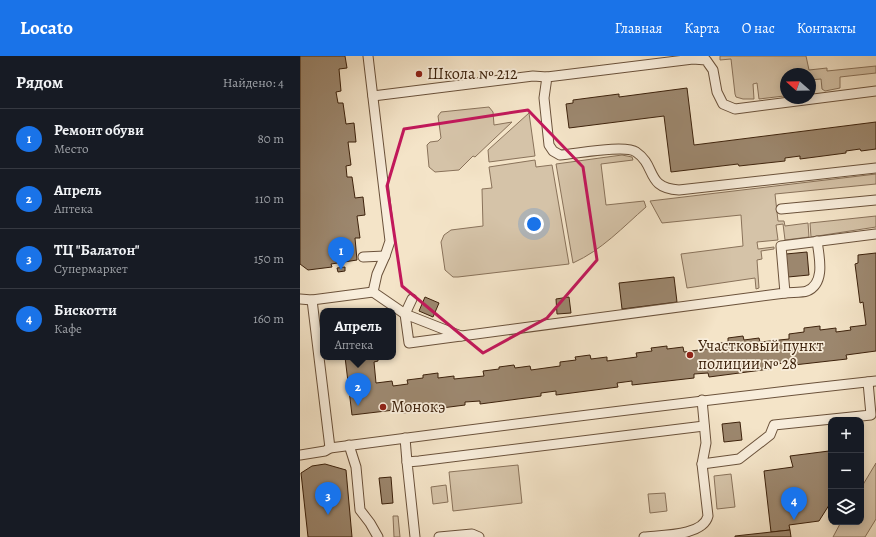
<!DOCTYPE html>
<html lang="ru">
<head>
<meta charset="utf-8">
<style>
	body { margin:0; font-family:Alegreya,serif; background:#20242c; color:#f1f3f6 }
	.controls { position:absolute; right:12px; bottom:12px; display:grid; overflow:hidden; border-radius:8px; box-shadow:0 2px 10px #0003 }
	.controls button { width:36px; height:36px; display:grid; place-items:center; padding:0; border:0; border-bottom:1px solid #363941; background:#171b24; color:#f1f3f6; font:20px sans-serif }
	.compass { position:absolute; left:480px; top:12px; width:36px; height:36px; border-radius:50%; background:#171b24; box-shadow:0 2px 10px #0003; rotate:290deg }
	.you { position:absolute; left:234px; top:168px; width:14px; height:14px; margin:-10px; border:3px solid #fff; border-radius:50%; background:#1a73e8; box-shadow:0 0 0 6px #1a73e833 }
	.badge { display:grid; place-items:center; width:26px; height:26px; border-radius:50%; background:#1a73e8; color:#fff; font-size:13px; font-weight:700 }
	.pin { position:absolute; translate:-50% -33px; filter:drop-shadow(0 1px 2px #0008) }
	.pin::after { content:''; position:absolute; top:21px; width:14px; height:12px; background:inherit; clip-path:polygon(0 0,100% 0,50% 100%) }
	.popup { position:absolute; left:20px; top:252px; width:76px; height:52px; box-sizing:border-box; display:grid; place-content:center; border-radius:8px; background:#171b24; filter:drop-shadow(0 1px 3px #0005); font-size:13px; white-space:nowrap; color:#9ea1a6 }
	.popup b { font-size:15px; color:#f1f3f6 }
	.popup::after { content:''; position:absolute; left:50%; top:100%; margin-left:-8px; border:8px solid transparent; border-top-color:#171b24 }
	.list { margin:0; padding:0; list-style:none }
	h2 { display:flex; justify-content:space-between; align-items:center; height:52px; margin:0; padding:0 16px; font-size:17px }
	h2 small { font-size:13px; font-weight:400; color:#9ea1a6 }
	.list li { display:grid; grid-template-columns:26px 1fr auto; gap:12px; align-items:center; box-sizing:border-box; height:60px; padding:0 16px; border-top:1px solid #363941 }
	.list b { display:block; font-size:15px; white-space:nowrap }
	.list p { margin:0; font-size:13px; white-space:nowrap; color:#9ea1a6 }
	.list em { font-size:13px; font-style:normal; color:#9ea1a6 }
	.icon { flex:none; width:22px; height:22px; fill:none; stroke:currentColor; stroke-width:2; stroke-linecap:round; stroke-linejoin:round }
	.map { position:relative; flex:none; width:576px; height:481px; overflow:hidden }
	header { display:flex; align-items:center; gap:24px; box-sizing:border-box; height:56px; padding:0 20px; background:#1a73e8; color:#fff }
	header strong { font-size:19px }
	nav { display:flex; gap:22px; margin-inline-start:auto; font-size:14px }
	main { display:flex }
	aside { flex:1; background:#171b24 }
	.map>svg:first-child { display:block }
</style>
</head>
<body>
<header>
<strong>Locato</strong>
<nav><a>Главная</a><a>Карта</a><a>О нас</a><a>Контакты</a></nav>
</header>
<main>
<aside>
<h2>Рядом<small>Найдено: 4</small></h2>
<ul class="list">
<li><span class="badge">1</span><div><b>Ремонт обуви</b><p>Место</p></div><em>80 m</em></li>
<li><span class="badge">2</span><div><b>Апрель</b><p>Аптека</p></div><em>110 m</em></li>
<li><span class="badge">3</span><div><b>ТЦ &quot;Балатон&quot;</b><p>Супермаркет</p></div><em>150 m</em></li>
<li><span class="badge">4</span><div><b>Бискотти</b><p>Кафе</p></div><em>160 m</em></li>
</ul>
</aside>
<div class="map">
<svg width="576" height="481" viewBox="0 0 576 481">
	<rect width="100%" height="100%" fill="#f4e4c8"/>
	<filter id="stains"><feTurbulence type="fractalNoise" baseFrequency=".005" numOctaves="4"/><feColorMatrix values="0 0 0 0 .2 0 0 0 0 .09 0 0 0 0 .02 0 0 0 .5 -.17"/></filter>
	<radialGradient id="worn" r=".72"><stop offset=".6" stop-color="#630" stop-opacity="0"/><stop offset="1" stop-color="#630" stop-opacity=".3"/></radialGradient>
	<g fill="#d5c3a8" stroke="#89725a">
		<path d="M 420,0 L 506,0 L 509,14 L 527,12 L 527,15 L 576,10 L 576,17 L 540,21 L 540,32 L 525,35 L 522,33 L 521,23 L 510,24 L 510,18 L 486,18 L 486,38 L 484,40 L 459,43 L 457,27 L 453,28 L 454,43 L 443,43 L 436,41 L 435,38 L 431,3 L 420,4 Z"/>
		<path d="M 189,51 L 193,56 L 194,69 L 212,66 L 175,101 L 173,100 L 159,114 L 135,116 L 129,111 L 127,89 L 130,86 L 138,85 L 141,82 L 138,60 L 141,56 Z"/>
		<path d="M 229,57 L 235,100 L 189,106 L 188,94 Z"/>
		<path d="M 322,99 L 332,101 L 333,104 L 301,108 L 306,149 L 344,145 L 346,151 C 323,171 302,194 273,207 L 256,108 Z"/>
		<path d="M 235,104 L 236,111 L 252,109 L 269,208 L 158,221 L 153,221 L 145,214 L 141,186 L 144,179 L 151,174 L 183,170 L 182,133 L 192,132 L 189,111 Z"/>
		<path d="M 576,118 L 576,128 L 475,138 L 478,165 L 484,165 L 485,170 L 508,167 L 509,181 L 485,184 L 483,168 L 476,169 L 478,184 L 457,186 L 458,193 L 474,191 L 474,193 L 461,195 L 462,203 L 457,204 L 459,232 L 456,233 L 455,222 L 387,232 L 381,198 L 443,190 L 441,159 L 362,167 L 350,145 Z"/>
		<path d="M 576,160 L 576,171 L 511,181 L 510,167 Z"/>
		<path d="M 576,407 L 576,463 L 565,481 L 533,481 L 541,466 L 561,466 L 561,432 Z"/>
		<path d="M 218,409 L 222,447 L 153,455 L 149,416 Z"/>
		<path d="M 431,418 L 435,451 L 417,453 L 414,420 Z"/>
		<path d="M 146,429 L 148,446 L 133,448 L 131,431 Z"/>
		<path d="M 365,437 L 367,455 L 350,457 L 348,438 Z"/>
		<path d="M 93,460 L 98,460 L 100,481 L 94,481 Z"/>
	</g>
	<g fill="#9c876e" stroke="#3d220c">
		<path d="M 0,0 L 45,0 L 47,12 L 39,13 L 41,35 L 36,36 L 38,47 L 43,47 L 46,68 L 54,67 L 56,86 L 48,86 L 51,109 L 46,110 L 47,121 L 52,121 L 55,142 L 63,141 L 65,159 L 57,160 L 60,182 L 55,182 L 57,204 L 31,208 L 32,211 L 8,214 L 0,208 Z"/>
		<path d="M 387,32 L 394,89 L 576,66 L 576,93 L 561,95 L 560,93 L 546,95 L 546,97 L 500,103 L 500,100 L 485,102 L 485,105 L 439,110 L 438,108 L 371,116 L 364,60 L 269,72 L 266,48 L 273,47 L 273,44 L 319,38 L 319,41 Z"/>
		<path d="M 507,196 L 509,219 L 488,221 L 486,198 Z"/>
		<path d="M 576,197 L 576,295 L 546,299 L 547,303 L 485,310 L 484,307 L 470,309 L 470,313 L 409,321 L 408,317 L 394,318 L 394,322 L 332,329 L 332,325 L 317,327 L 318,331 L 256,339 L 256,335 L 241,337 L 241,340 L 180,348 L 180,345 L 165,346 L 165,349 L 103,357 L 103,353 L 52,359 L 45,301 L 78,301 L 78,305 L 74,306 L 76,327 L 92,325 L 93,330 L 108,328 L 107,324 L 123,322 L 123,319 L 138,317 L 138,322 L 154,320 L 154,323 L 184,320 L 183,315 L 199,313 L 199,311 L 214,309 L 215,312 L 230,310 L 231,314 L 260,310 L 260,306 L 276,304 L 275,301 L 290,299 L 291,303 L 307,301 L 307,305 L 337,301 L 336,297 L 352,295 L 351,292 L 367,290 L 367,293 L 383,291 L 384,296 L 413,292 L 413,288 L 428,286 L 428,282 L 443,280 L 444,284 L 459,282 L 460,286 L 489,283 L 489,278 L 504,276 L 504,272 L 520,270 L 520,274 L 536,272 L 536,276 L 551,274 L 550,271 L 566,269 L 563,246 L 560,247 L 555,208 L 558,207 L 558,199 Z"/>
		<path d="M 45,211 L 45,215 L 38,216 L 37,212 Z"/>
		<path d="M 374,221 L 377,246 L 322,253 L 319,227 Z"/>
		<path d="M 125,241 L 139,247 L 133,261 L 119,255 Z"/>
		<path d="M 269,241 L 271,257 L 257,258 L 256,243 Z"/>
		<path d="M 440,366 L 442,384 L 424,386 L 422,368 Z"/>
		<path d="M 529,395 L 531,395 L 531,446 L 519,465 L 489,469 L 490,474 L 471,476 L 464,415 L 493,411 L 490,400 Z"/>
		<path d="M 25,408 L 46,414 L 52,481 L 8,481 L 1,417 L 12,410 Z"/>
		<path d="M 91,421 L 93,447 L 82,448 L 79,422 Z"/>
		<path d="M 490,474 L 491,481 L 435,481 L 435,480 Z"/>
	</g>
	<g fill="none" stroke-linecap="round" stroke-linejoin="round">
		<defs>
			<g id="lane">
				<path d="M 68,0 L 90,185 L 85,200 L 77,218 L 73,236 L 105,258 L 161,280"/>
				<path d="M 576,35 L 435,53 L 423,48 L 417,36 L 413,14 L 406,4 L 393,3 L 247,21 L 244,42 L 249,89 L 253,95 L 260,99 C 276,98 325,88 336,96 C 357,110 345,132 379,134 L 576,112"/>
				<path d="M 73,40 L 233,20 L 247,21"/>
				<path d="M 481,153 L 576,144"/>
				<path d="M 63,201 L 85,200"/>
				<path d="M 485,237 C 491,236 501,237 507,235 C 526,227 519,200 517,185"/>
				<path d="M 0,243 L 12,244 L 73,236"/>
				<path d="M 112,243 L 105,258 L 109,287 L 485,237 L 481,190 L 576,178"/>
				<path d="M 12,244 L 30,392"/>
				<path d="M 105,382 L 107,406"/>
				<path d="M 49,389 L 56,411 L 60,454 L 70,467 L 78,481"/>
				<path d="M 0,399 L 25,395 L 30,392 C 212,368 394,345 576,325"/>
				<path d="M 402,408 L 439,403 L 470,379 L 474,369 L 571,359 L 568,326"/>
				<path d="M 115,481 L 107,406 L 119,405 L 404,370"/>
				<path d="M 139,481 L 172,478 L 179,481"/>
				<path d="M 344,481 C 362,479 403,480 408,460 L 402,408 L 406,387 L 402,344"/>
			</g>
		</defs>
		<use href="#lane" stroke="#6b523b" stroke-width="11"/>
		<use href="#lane" stroke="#f8eddb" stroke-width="9"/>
	</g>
	<path fill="none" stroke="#c2185b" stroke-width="3" stroke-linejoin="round" d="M 228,54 L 283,111 L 297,204 L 247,262 L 183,297 L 102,230 L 87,130 L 104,73 Z"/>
	<g fill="#8f2418" stroke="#f8eddb" stroke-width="1.5">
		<circle cx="119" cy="18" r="4"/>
		<circle cx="390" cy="299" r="4"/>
		<circle cx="83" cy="351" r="4"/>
	</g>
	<g text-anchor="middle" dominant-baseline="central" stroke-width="3.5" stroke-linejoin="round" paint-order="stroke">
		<g font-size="16" fill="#3d220c" stroke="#f8eddb" text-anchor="start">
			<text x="127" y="18">Школа № 212</text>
			<text x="398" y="290">Участковый пункт<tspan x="398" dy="18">полиции № 28</tspan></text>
			<text x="91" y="351">Монокэ</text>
		</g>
	</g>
	<rect width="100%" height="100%" filter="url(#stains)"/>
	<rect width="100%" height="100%" fill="url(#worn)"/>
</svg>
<div class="controls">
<button>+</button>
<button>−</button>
<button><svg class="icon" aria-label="layers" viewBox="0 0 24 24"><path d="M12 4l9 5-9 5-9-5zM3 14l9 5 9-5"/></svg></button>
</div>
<svg class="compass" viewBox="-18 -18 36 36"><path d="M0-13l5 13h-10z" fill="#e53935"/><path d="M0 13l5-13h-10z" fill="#9ea1a6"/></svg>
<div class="you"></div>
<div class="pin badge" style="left:41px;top:214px">1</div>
<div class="pin badge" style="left:58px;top:350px">2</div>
<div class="popup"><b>Апрель</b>Аптека</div>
<div class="pin badge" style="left:28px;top:459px">3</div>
<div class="pin badge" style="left:494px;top:464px">4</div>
</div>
</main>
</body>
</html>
